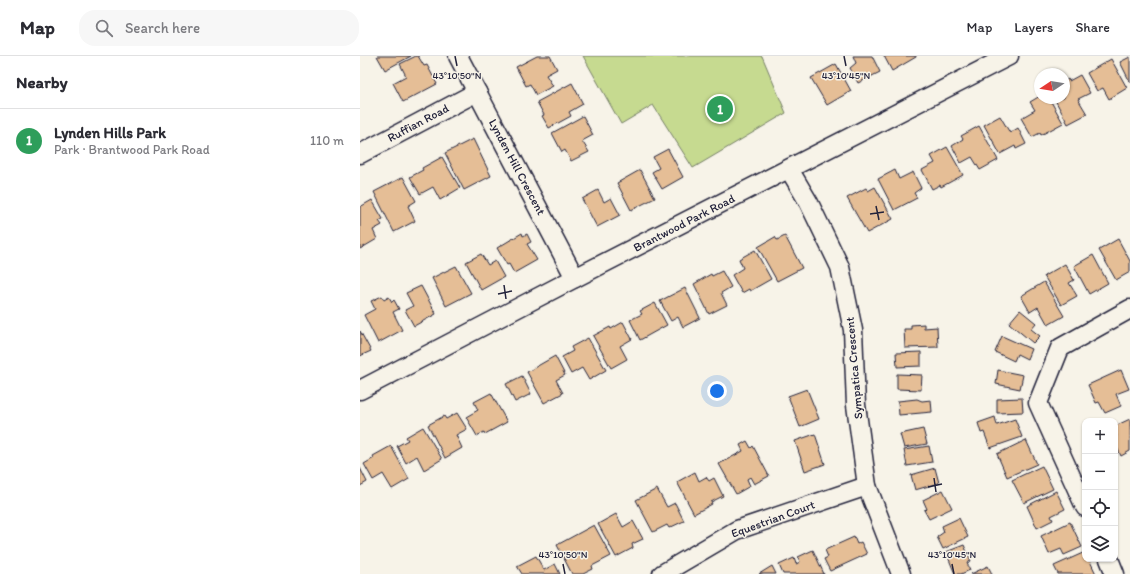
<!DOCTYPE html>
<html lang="en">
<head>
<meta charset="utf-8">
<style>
	body { margin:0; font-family:Itim,sans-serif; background:#f7f7f7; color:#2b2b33 }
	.controls { position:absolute; right:12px; bottom:12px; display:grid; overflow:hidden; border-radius:8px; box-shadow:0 1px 3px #0004 }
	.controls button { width:36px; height:36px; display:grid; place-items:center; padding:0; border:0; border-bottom:1px solid #e1e1e2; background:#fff; color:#2b2b33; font:20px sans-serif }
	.compass { position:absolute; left:674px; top:12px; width:36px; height:36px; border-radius:50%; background:#fff; box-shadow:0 1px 3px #0004; rotate:258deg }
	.you { position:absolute; left:357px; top:335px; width:14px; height:14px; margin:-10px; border:3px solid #fff; border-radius:50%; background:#1a73e8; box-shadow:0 0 0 6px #1a73e833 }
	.badge { display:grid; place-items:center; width:26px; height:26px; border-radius:50%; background:#1f6fb2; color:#fff; font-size:13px; font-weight:700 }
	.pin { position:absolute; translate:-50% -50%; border:2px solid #fff; box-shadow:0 1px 4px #0006 }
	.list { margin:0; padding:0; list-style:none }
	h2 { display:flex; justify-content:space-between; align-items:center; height:52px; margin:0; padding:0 16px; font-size:17px }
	h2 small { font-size:13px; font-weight:400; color:#7c7c81 }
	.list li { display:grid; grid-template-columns:26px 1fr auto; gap:12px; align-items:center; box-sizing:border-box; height:64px; padding:0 16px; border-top:1px solid #e1e1e2 }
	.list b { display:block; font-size:15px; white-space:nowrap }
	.list p { margin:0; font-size:13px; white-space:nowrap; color:#7c7c81 }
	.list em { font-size:13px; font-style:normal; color:#7c7c81 }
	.icon { flex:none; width:22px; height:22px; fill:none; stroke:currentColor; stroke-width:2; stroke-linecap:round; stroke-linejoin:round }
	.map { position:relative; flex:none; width:770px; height:518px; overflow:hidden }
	header { display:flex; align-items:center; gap:24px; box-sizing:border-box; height:56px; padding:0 20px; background:#fff; border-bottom:1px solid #e1e1e2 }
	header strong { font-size:19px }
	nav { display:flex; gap:22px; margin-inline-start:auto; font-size:14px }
	.search { width:280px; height:36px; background:#f7f7f7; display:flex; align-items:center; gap:10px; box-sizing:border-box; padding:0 14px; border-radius:16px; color:#7c7c81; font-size:15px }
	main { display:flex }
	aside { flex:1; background:#fff }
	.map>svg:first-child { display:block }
</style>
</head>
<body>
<header>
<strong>Map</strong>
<div class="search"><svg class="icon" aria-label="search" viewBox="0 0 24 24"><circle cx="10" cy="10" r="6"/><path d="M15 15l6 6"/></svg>Search here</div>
<nav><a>Map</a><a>Layers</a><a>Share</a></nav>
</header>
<main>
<aside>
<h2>Nearby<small></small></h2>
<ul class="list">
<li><span class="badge" style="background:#2e9e5b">1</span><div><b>Lynden Hills Park</b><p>Park · Brantwood Park Road</p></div><em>110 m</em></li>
</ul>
</aside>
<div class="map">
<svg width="770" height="518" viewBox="0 0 770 518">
	<rect width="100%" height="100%" fill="#f7f3e8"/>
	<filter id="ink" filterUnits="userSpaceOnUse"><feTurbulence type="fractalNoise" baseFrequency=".025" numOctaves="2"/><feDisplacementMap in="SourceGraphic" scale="8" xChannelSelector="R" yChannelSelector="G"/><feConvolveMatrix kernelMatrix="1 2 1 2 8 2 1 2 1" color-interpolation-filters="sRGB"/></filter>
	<g filter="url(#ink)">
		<path fill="#c6da90" stroke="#747e66" d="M 223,0 L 402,0 L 426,57 L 333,112 L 293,49 L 261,68 Z"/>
		<g fill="#e5be96" stroke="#22223b">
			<path d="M 17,0 L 51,0 L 25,14 Z"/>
			<path d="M 56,0 L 58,0 L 64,10 L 67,9 L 77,28 L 43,46 L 33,27 L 46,20 L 40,8 Z"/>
			<path d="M 177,0 L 190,0 L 197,13 L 186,19 L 193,30 L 176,39 L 170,28 L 166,30 L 156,11 Z"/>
			<path d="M 493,0 L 512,0 L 520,16 L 498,27 L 490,12 L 496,7 Z"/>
			<path d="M 524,0 L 556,0 L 556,1 L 532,15 Z"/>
			<path d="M 770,1 L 770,26 L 760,6 Z"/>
			<path d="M 751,3 L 767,32 L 749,43 L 743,32 L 737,35 L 727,17 Z"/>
			<path d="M 476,8 L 491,35 L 467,49 L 451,22 Z"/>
			<path d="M 720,19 L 730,37 L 718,43 L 727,58 L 708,68 L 694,42 L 704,42 L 704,26 L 708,23 L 709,25 Z"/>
			<path d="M 212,27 L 223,48 L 209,56 L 211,60 L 189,72 L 182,60 L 184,59 L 177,46 Z"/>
			<path d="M 680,40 L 680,42 L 689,42 L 703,67 L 681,79 L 680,77 L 672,81 L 661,62 L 675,54 L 670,46 Z"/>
			<path d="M 223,60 L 233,79 L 222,85 L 229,96 L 211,105 L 205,94 L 202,96 L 192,77 Z"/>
			<path d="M 640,60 L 650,77 L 658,72 L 666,88 L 656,93 L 655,90 L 640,98 L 624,69 Z"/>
			<path d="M 619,70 L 638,104 L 620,114 L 612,101 L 601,107 L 592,90 L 603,83 L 601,80 Z"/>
			<path d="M 113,83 L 131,120 L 104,134 L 85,97 Z"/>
			<path d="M 587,91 L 603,119 L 581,131 L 580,129 L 572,133 L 562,114 L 575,107 L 571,100 Z"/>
			<path d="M 308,93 L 323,121 L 302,133 L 292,116 L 299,112 L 293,101 Z"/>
			<path d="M 82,101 L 100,132 L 80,144 L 73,131 L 60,138 L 50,121 L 63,114 L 62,112 Z"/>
			<path d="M 280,114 L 295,142 L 271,154 L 257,127 Z"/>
			<path d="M 535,114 L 539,123 L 553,116 L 561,132 L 554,137 L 557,142 L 534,154 L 518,123 Z"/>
			<path d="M 43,121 L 56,145 L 48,150 L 55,165 L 34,176 L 14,136 Z"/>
			<path d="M 515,131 L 533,163 L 507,177 L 487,142 L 506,132 L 508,135 Z"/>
			<path d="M 238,134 L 244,146 L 251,142 L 260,159 L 237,171 L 222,143 Z"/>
			<path d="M 12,144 L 23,163 L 19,165 L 22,169 L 13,174 L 17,183 L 0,193 L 0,151 Z"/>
			<path d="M 162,177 L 163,180 L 167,178 L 171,186 L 167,188 L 177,204 L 154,217 L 149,208 L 147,209 L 137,192 Z"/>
			<path d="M 425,180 L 442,212 L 417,225 L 398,191 L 415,181 L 417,184 Z"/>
			<path d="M 758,183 L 770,205 L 770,216 L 756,224 L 739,194 Z"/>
			<path d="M 395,194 L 411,223 L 390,235 L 389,233 L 382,237 L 372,219 L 383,212 L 379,203 Z"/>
			<path d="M 121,198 L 128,209 L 135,205 L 144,221 L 121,234 L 106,206 Z"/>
			<path d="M 733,199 L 748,227 L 729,238 L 714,210 Z"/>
			<path d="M 705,208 L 714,224 L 709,227 L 717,240 L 701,249 L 684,220 Z"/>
			<path d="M 96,210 L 111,237 L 86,250 L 72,222 Z"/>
			<path d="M 362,215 L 371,231 L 361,237 L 367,249 L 349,258 L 334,228 L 351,218 L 352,220 Z"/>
			<path d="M 684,226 L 704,260 L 688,269 L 678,251 L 670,256 L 661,240 Z"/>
			<path d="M 61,230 L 76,258 L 54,270 L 45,254 L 53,250 L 46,237 Z"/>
			<path d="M 325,232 L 340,262 L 323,271 L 318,261 L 311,265 L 300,245 Z"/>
			<path d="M 22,240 L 24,244 L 29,241 L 32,246 L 34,244 L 39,253 L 33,256 L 42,274 L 18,287 L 4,259 L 15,253 L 11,245 Z"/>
			<path d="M 295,247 L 307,269 L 280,284 L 270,264 L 282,258 L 280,255 Z"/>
			<path d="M 660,254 L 676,267 L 671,273 L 680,280 L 673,287 L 649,267 Z"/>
			<path d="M 263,266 L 272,283 L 260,290 L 267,303 L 251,312 L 233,280 L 250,271 L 251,273 Z"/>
			<path d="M 564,268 L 564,272 L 577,271 L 578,291 L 545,292 L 544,273 L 551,273 L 551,269 Z"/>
			<path d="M 0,275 L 11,295 L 0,300 Z"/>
			<path d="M 642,280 L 671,293 L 667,303 L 657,298 L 654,305 L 635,296 Z"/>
			<path d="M 228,282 L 246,314 L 229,324 L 222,312 L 211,318 L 202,301 L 213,295 L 211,291 Z"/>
			<path d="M 561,296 L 561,310 L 537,311 L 536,297 Z"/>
			<path d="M 195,300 L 205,319 L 196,324 L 203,337 L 184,347 L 167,316 Z"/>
			<path d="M 638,314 L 663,319 L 660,333 L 636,328 Z"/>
			<path d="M 761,314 L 769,333 L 756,338 L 761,350 L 745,357 L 739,346 L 736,347 L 728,329 Z"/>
			<path d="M 537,318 L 562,319 L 561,334 L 537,333 Z"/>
			<path d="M 162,320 L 171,338 L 155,346 L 146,328 Z"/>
			<path d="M 447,333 L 459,363 L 440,371 L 428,340 Z"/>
			<path d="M 131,337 L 147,366 L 125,378 L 124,376 L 117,380 L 106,361 L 118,354 L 114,346 Z"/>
			<path d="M 662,342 L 663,356 L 637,357 L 637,343 Z"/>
			<path d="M 557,343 L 562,345 L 571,344 L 572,356 L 539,359 L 538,345 Z"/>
			<path d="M 97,357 L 107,373 L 96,379 L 102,392 L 85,402 L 68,369 L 84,360 L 86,363 Z"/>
			<path d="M 635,361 L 637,369 L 655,363 L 662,381 L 630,392 L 624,376 L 621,377 L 618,367 Z"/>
			<path d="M 770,363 L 770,395 L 761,400 L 755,387 L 755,381 L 757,380 L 755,376 L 755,370 Z"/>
			<path d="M 63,371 L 82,403 L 64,414 L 57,400 L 46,407 L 37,390 L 48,384 L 46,381 Z"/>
			<path d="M 563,373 L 567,388 L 544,392 L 540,378 Z"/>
			<path d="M 455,378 L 465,408 L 445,415 L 435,385 Z"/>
			<path d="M 666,384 L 677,408 L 647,421 L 637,398 Z"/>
			<path d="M 387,385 L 391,392 L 393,390 L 409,420 L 394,428 L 390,421 L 387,423 L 390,430 L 376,438 L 359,408 L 383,395 L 380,389 Z"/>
			<path d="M 31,390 L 49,423 L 32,433 L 23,418 L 13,424 L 4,408 L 14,402 L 13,400 Z"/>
			<path d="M 569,390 L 572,406 L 547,410 L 544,394 Z"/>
			<path d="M 682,410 L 693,433 L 664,447 L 652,424 Z"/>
			<path d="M 0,412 L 7,426 L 0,430 Z"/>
			<path d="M 575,412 L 579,427 L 555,434 L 551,419 Z"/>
			<path d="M 335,416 L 339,425 L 346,421 L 349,425 L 354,422 L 363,440 L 351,446 L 352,448 L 334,458 L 317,426 Z"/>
			<path d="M 297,433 L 307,451 L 315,447 L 324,465 L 309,472 L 307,469 L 293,476 L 276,444 Z"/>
			<path d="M 583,434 L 592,452 L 569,463 L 564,454 L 567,453 L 563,444 Z"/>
			<path d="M 696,435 L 705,453 L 691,460 L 693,464 L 677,472 L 667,450 Z"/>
			<path d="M 256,458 L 263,471 L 273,465 L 283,483 L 272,488 L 273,492 L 256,501 L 238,468 Z"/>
			<path d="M 599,462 L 608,481 L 583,493 L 577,481 L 584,476 L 582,470 Z"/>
			<path d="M 710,466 L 722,491 L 704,499 L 701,493 L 689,498 L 681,480 Z"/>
			<path d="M 234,469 L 251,500 L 232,510 L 233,513 L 223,518 L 212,518 L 197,489 Z"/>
			<path d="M 494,481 L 497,488 L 501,486 L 507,498 L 470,515 L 464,503 L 468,501 L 465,494 Z"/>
			<path d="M 604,489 L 611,505 L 607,507 L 610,514 L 601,518 L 595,518 L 586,496 Z"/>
			<path d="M 453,494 L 464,518 L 423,518 L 419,509 L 434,502 L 436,508 L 440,506 L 438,501 Z"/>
			<path d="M 725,496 L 725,503 L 729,503 L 736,518 L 698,518 L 694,510 Z"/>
			<path d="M 176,500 L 184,514 L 195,508 L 200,518 L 162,518 L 157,510 Z"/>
			<path d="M 412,510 L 416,518 L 399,518 Z"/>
			<path d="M 628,510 L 632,518 L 611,518 Z"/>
		</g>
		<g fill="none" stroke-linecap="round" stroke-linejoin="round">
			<defs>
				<g id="minor">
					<path d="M 98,0 L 215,222"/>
					<path d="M 0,98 L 117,36"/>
					<path d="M 429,113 L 449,147 L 480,211 L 493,274 L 496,349 L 507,430 L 541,518"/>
					<path d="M 0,334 L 215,222 L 649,0"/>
					<path d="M 725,451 L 678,347 L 700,292 L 770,253"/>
					<path d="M 749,503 L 755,518"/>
					<path d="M 302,518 L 377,474 L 507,430"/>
				</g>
			</defs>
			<use href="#minor" stroke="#22223b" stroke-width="21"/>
			<use href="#minor" stroke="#f7f3e8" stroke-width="18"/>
		</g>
	</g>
	<path fill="none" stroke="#22223b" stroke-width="1.5" d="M 95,0 L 97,10M 484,0 L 486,10M 516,150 L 519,164M 510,158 L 524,156M 144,229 L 146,243M 138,238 L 152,235M 574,422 L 576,436M 568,431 L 582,428M 203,508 L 205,518M 592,508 L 594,518"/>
	<g text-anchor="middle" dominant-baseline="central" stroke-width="3" stroke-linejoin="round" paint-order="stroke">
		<g font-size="12" fill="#22223b" stroke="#f7f3e8">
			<text transform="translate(58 67) rotate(-28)">Ruffian Road</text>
			<text transform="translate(157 111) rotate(62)">Lynden Hill Crescent</text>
			<text transform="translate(324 167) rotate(-27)">Brantwood Park Road</text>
			<text transform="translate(494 312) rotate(-95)">Sympatica Crescent</text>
			<text transform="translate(413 463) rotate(-20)">Equestrian Court</text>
		</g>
	</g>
	<g font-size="10" text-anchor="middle" fill="#22223b" stroke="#f7f3e8" stroke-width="3" stroke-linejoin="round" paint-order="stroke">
		<text x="97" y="23">43°10'50"N</text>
		<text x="486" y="23">43°10'45"N</text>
		<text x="203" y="502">43°10'50"N</text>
		<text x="592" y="502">43°10'45"N</text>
	</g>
</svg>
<div class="controls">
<button>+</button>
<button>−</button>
<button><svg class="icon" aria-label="locate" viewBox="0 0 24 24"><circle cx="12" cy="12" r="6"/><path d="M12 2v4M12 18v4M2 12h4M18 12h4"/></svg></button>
<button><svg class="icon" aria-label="layers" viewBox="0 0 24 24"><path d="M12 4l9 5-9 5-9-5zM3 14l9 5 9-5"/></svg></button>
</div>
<svg class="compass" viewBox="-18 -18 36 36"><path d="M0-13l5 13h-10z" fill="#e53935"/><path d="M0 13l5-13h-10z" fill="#7c7c81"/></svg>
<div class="you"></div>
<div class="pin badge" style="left:360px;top:53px;background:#2e9e5b">1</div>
</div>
</main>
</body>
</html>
